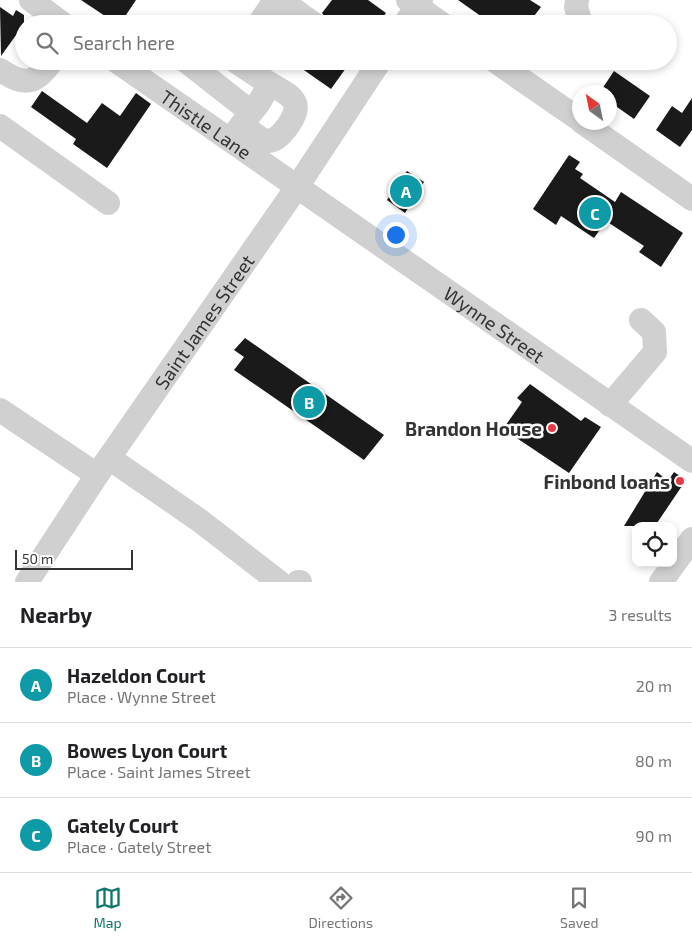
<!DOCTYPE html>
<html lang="en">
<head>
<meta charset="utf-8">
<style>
	body { margin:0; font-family:"Exo 2",sans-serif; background:#f6f6f6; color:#202124 }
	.controls { position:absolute; right:15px; bottom:15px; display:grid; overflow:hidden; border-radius:10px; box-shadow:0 2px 8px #0003 }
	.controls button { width:45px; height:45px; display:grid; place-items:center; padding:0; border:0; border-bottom:1px solid #e0e0e0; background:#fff; color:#202124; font:25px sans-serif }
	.compass { position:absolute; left:572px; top:85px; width:45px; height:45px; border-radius:50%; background:#fff; box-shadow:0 2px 8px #0003; rotate:327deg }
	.scale { position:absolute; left:15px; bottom:12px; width:118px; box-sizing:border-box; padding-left:5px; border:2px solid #333; border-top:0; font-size:14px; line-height:18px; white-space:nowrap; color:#333; -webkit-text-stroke:4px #fff; paint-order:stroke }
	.you { position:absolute; left:395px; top:234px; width:18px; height:18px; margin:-12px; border:4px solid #fff; border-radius:50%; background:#1a73e8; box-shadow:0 0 0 8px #1a73e833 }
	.badge { display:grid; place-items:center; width:32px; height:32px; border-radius:50%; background:#0f766e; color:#fff; font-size:16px; font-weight:700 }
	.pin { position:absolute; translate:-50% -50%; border:2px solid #fff; box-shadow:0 1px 5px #0006 }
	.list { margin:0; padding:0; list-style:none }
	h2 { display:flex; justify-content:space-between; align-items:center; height:65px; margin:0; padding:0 20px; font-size:21px }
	h2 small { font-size:16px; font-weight:400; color:#757577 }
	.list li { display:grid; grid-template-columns:32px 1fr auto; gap:15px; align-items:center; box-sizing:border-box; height:75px; padding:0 20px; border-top:1px solid #e0e0e0 }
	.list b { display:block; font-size:19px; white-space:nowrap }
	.list p { margin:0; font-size:16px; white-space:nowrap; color:#757577 }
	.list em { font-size:16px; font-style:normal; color:#757577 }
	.icon { flex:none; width:28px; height:28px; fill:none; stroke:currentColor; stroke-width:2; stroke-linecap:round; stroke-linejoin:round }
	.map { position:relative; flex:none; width:692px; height:582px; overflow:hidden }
	.search { position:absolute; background:#fff; box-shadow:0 2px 8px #0003; left:15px; right:15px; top:15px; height:55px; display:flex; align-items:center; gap:12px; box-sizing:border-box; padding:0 18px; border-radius:28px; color:#757577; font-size:19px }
	.sheet { height:290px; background:#fff }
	nav { display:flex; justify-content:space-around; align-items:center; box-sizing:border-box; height:70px; border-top:1px solid #e0e0e0; background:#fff; font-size:14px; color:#757577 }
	nav a { display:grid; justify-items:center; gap:2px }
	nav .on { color:#0f766e }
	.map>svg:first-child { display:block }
</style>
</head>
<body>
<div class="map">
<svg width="692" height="582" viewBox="0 0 692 582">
	<rect width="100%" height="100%" fill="#fff"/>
	<g fill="#1a1a1a">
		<path d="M 81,0 L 136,0 L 120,24 L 117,24 Z"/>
		<path d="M 332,0 L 368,0 L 386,13 L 378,24 L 330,24 L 322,13 Z"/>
		<path d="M 458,0 L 530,0 L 541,7 L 528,24 L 492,24 Z"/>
		<path d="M 0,7 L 13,16 L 16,10 L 24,15 L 24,24 L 1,56 Z"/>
		<path d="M 291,61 L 351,61 L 331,89 Z"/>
		<path d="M 614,71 L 650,96 L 634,119 L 610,102 L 610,92 L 600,92 Z"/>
		<path d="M 42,91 L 87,123 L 102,103 L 120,116 L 136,93 L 151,104 L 107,168 L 73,144 L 76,139 L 31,107 Z"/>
		<path d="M 692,98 L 692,130 L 680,147 L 656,130 L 672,106 L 682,113 Z"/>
		<path d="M 569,155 L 580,162 L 575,169 L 583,174 L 580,178 L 615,202 L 621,192 L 683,233 L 661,267 L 639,252 L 644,246 L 606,221 L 594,238 L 561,216 L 556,225 L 533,209 Z"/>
		<path d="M 407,171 L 424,182 L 405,213 L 387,200 Z"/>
		<path d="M 245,338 L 384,435 L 364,460 L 234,370 L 244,357 L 234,350 Z"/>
		<path d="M 530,384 L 581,421 L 585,417 L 601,427 L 569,473 L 503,429 L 522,402 L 517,398 Z"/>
		<path d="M 657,472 L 668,481 L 674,472 L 686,480 L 655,526 L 624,526 Z"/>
	</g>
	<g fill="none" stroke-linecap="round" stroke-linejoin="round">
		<g stroke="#d0d0d0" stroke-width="24">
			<path d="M 31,0 L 63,24"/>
			<path d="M 280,0 L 314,24"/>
			<path d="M 408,0 L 442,24"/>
			<path d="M 577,0 L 576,7 L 581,24"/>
			<path d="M 259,24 L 275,0"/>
			<path d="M 405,24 L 421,0"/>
			<path id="s1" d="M 116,61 L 692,461"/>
			<path d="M 186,61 L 251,112"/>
			<path d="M 495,61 L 580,120"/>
			<path d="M 0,70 C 25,86 34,85 52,61"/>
			<path d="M 582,122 L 692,199"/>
			<path d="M 242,125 C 249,129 260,141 269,141 C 280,141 300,113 295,103 C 291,94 278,89 270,84"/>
			<path d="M 0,126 L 108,203"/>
			<path d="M 233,136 L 258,104 L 270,84 L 235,61"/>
			<path d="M 610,405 L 655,352 L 654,332 L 641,320"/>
			<path d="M 0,410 L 97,475"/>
			<path d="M 109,458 L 199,520 L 279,582"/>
			<path id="s2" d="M 27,582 L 97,475 L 297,187 L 380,61"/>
			<path d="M 298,582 L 300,582"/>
			<path d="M 661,582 L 692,539"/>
		</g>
	</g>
	<g fill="#e63946" stroke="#fff" stroke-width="2">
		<circle cx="552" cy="428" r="5"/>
		<circle cx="680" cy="481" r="5"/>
	</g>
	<g text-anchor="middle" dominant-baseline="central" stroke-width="5" stroke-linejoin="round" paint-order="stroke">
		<g font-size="19" fill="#333" stroke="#fff">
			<text stroke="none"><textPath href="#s1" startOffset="110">Thistle Lane</textPath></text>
			<text stroke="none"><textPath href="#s2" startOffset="315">Saint James Street</textPath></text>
			<text stroke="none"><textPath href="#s1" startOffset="461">Wynne Street</textPath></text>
		</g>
		<g font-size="19" font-weight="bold" fill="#333" stroke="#fff" text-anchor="end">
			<text x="542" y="428">Brandon House</text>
			<text x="670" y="481">Finbond loans</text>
		</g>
	</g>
</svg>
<div class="controls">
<button><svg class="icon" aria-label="locate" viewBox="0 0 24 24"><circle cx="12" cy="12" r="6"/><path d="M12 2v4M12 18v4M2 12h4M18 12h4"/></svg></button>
</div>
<svg class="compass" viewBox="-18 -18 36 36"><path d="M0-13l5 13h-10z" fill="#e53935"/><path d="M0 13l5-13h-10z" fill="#757577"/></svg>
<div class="scale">50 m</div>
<div class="you"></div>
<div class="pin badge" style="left:406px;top:191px;background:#0f9aa8">A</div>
<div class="pin badge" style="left:309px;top:402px;background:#0f9aa8">B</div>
<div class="pin badge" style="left:595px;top:213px;background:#0f9aa8">C</div>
<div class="search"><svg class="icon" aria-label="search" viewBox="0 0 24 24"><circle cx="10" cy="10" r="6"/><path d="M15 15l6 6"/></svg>Search here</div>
</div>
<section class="sheet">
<h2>Nearby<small>3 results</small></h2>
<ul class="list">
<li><span class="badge" style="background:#0f9aa8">A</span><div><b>Hazeldon Court</b><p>Place · Wynne Street</p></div><em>20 m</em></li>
<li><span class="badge" style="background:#0f9aa8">B</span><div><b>Bowes Lyon Court</b><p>Place · Saint James Street</p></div><em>80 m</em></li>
<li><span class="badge" style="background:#0f9aa8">C</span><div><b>Gately Court</b><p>Place · Gately Street</p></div><em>90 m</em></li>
</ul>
</section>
<nav>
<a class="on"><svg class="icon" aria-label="map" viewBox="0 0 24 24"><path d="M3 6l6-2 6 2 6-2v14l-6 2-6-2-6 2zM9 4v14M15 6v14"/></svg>Map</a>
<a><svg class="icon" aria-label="directions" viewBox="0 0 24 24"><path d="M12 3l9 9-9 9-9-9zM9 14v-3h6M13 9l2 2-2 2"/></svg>Directions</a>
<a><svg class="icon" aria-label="saved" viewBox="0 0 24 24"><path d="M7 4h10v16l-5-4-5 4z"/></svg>Saved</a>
</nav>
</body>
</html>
